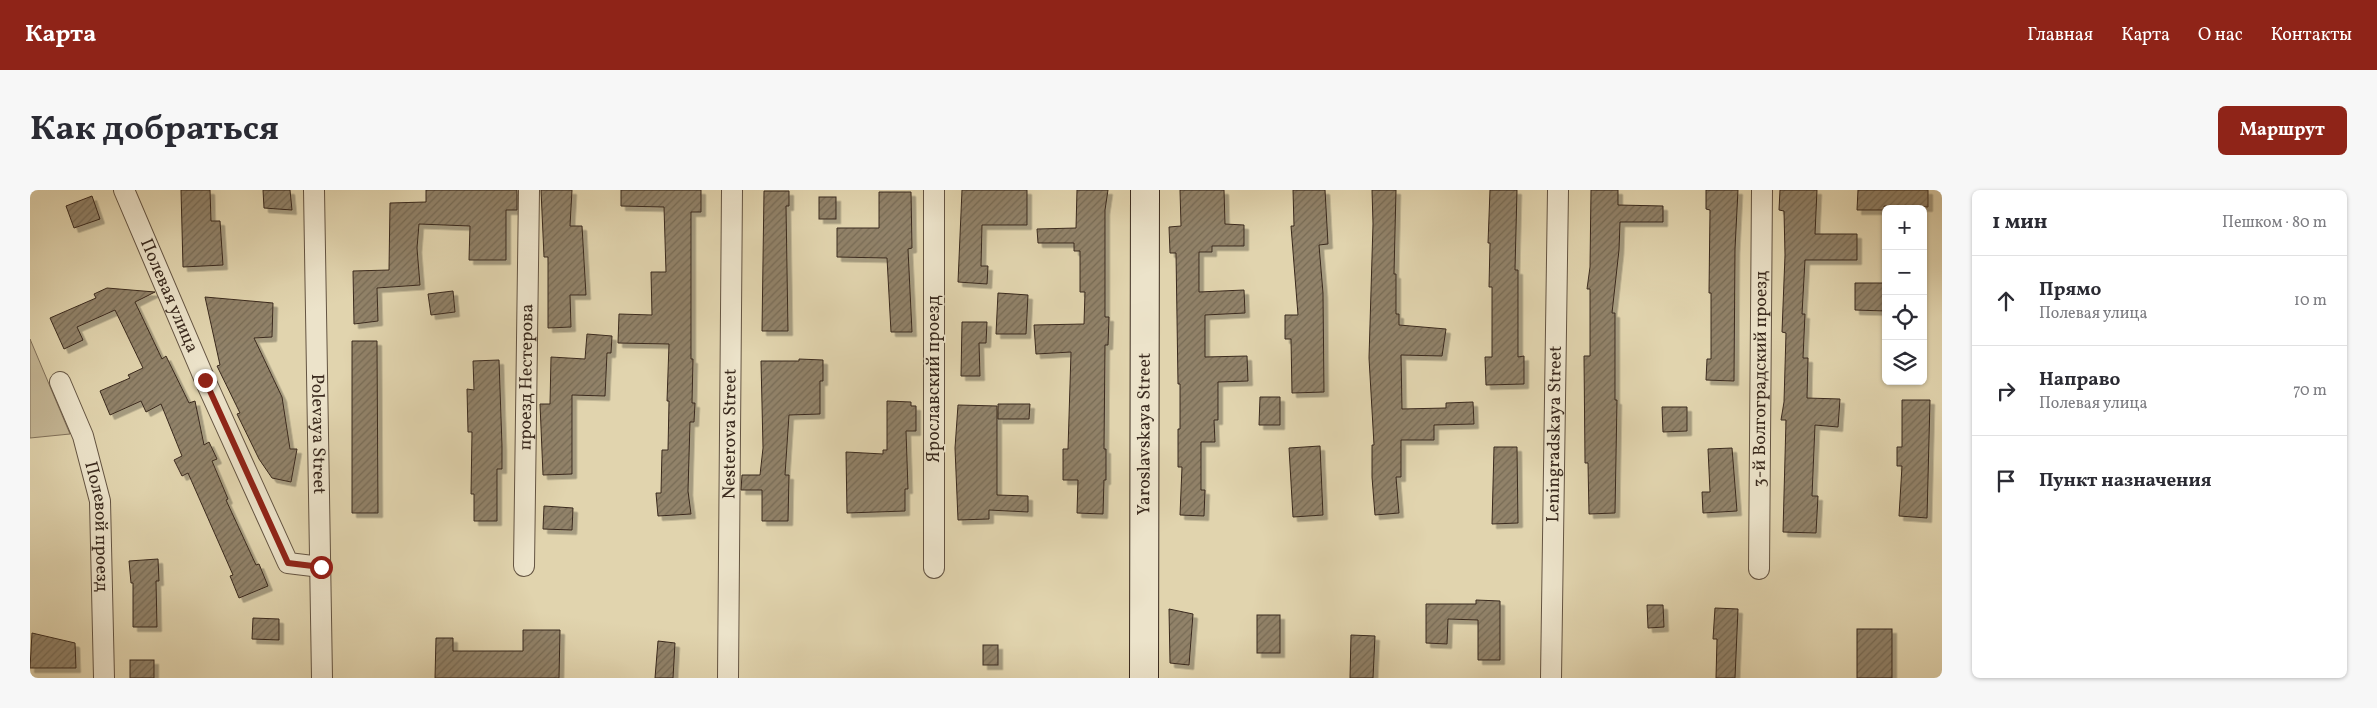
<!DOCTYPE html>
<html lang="ru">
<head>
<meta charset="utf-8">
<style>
	body { margin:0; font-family:Vollkorn,serif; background:#f7f7f7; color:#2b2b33 }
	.controls { position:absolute; right:15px; top:15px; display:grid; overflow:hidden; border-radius:8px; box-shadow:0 1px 4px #0004 }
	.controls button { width:45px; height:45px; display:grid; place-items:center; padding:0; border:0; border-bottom:1px solid #e1e1e2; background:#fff; color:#2b2b33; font:25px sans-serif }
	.stop { position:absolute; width:15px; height:15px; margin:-11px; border:4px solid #8f2418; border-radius:50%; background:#fff }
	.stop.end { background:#8f2418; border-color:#fff; box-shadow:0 1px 5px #0008 }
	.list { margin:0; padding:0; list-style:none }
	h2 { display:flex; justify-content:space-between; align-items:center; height:65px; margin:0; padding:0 20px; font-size:21px }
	h2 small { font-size:16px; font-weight:400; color:#7c7c81 }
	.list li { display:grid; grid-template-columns:32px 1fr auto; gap:15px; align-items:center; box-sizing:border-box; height:90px; padding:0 20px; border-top:1px solid #e1e1e2 }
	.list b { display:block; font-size:19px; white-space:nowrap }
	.list p { margin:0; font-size:16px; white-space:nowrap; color:#7c7c81 }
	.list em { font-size:16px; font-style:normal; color:#7c7c81 }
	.icon { flex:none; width:28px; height:28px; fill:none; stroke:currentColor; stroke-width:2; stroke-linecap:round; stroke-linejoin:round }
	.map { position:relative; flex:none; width:1912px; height:488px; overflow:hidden; border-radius:8px }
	header { display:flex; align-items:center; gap:30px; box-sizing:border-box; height:70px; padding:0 25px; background:#8f2418; color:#fff }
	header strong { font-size:24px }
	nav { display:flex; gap:28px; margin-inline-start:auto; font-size:18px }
	.intro { display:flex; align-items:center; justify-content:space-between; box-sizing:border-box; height:120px; padding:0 30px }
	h1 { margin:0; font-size:35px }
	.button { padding:12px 22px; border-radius:8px; background:#8f2418; color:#fff; font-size:18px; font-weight:700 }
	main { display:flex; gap:30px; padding:0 30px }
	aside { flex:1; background:#fff; border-radius:8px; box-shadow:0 1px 4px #0004 }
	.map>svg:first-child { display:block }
</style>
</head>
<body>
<header>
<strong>Карта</strong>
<nav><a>Главная</a><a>Карта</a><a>О нас</a><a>Контакты</a></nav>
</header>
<div class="intro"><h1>Как добраться</h1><a class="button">Маршрут</a></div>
<main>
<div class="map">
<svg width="1912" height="488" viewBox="0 0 1912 488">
	<defs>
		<pattern id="building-hatch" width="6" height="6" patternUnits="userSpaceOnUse" patternTransform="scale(1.25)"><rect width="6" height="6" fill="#918269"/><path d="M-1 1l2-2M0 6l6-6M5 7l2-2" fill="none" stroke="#776b56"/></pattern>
		<filter id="shadow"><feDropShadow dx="4.5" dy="4.5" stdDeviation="0" flood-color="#0004"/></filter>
	</defs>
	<rect width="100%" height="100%" fill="#e1d4ae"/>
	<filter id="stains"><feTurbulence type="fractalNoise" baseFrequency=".004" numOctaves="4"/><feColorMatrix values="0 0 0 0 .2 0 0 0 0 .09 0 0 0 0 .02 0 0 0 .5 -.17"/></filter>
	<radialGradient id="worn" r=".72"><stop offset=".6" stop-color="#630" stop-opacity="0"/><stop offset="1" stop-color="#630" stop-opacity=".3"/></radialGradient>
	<path fill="#c5b796" stroke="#80705a" d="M 0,149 L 40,244 L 0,248 Z"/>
	<g fill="url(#building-hatch)" stroke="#3a2a1e" filter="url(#shadow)">
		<path d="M 151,0 L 180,0 L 181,31 L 190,31 L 193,75 L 153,77 Z"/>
		<path d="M 233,0 L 260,0 L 262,20 L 234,18 Z"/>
		<path d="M 396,0 L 487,0 L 487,20 L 476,20 L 476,70 L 439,70 L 440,36 L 389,34 L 387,58 L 390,95 L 347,98 L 348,131 L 324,134 L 323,81 L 359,80 L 360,13 L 396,12 Z"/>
		<path d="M 511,0 L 542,0 L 540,36 L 552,36 L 556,105 L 540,105 L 541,137 L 518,138 L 518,67 L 514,67 Z"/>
		<path d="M 591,0 L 671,0 L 671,22 L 661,22 L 661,169 L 663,169 L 662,213 L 665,213 L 664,232 L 660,232 L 658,301 L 661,324 L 628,326 L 626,303 L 631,303 L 632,260 L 638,260 L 639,211 L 637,211 L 639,154 L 588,153 L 589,124 L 622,125 L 621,82 L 636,82 L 634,17 L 591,16 Z"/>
		<path d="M 932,0 L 997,0 L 997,35 L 952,35 L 951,76 L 958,76 L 957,94 L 928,92 Z"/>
		<path d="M 1047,0 L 1078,0 L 1075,20 L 1075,127 L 1079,127 L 1078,155 L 1075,155 L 1074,259 L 1076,259 L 1076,290 L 1074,290 L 1073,324 L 1047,323 L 1048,290 L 1033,290 L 1033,259 L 1038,259 L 1041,162 L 1006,164 L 1004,135 L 1054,134 L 1055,102 L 1050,102 L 1050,61 L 1044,61 L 1044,53 L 1008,53 L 1007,39 L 1046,38 Z"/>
		<path d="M 1150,0 L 1194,0 L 1195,34 L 1214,35 L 1214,56 L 1182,56 L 1182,62 L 1169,62 L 1169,102 L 1214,100 L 1215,123 L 1175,125 L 1175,167 L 1217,166 L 1218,191 L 1188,192 L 1188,230 L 1184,230 L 1185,252 L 1171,252 L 1171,300 L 1175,300 L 1174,326 L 1150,325 L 1152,277 L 1148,277 L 1148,239 L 1150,239 L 1150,194 L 1148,194 L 1146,63 L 1140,63 L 1139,37 L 1151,36 Z"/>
		<path d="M 1263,0 L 1295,0 L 1298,54 L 1289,55 L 1293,103 L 1294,202 L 1262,203 L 1261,149 L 1255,149 L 1255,125 L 1268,125 L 1261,36 L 1264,36 Z"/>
		<path d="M 1342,0 L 1366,0 L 1364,84 L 1366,84 L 1366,124 L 1369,124 L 1369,135 L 1416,139 L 1412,166 L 1371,165 L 1372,219 L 1416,218 L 1416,213 L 1443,212 L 1444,234 L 1404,235 L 1404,250 L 1371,250 L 1371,287 L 1366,287 L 1369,323 L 1345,325 L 1342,287 L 1342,255 L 1344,255 L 1339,168 L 1343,34 Z"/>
		<path d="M 1460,0 L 1487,0 L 1485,80 L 1488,80 L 1488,167 L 1494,166 L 1494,194 L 1456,195 L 1455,167 L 1462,167 L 1462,97 L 1459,97 L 1460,53 L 1458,53 Z"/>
		<path d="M 1561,0 L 1588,0 L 1588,15 L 1633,16 L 1633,32 L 1590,32 L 1589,60 L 1582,123 L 1585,123 L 1585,210 L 1587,210 L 1585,323 L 1559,324 L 1558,273 L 1555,273 L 1554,166 L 1560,166 L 1560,99 L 1557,99 L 1560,77 Z"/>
		<path d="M 1676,0 L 1708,0 L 1705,59 L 1704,191 L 1676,190 L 1677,169 L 1681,169 L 1681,103 L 1679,103 L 1680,20 L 1676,19 Z"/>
		<path d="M 1750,0 L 1787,0 L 1785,44 L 1827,44 L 1827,70 L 1775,70 L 1772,124 L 1775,124 L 1773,168 L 1778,168 L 1777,208 L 1810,209 L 1808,237 L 1785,235 L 1782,306 L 1788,306 L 1786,343 L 1753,342 L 1756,230 L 1751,230 L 1754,212 L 1756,143 L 1752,142 L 1755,65 L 1754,21 L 1749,20 Z"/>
		<path d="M 1828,0 L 1898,0 L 1898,17 L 1854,16 L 1854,20 L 1827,20 Z"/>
		<path d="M 734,1 L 759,1 L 759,16 L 756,16 L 758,141 L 732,141 Z"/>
		<path d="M 849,2 L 881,2 L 882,58 L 878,59 L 882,142 L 861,142 L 857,68 L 807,67 L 807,38 L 849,38 Z"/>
		<path d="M 62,6 L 70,29 L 44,38 L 36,16 Z"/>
		<rect x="789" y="7" width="17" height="22"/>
		<path d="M 1825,93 L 1856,93 L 1856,121 L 1825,120 Z"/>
		<path d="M 77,98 L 125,102 L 105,112 L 132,169 L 136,166 L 159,213 L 165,211 L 174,255 L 179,252 L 187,269 L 182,271 L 198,309 L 196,310 L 226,375 L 229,374 L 238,396 L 209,408 L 200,386 L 203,385 L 158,283 L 152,286 L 144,270 L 152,266 L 131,214 L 116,222 L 111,211 L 80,225 L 70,201 L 100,188 L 98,185 L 113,178 L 85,120 L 47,137 L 53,150 L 34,159 L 20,128 L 66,108 L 64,104 Z"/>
		<path d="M 423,101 L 425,122 L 401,125 L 398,104 Z"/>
		<path d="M 968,103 L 998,105 L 996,144 L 966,144 Z"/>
		<path d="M 175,107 L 243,113 L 242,147 L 224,148 L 252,207 L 260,259 L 267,259 L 261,292 L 242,288 L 229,269 L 207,224 L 210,223 L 187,176 L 190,175 Z"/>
		<path d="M 932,132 L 957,132 L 956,153 L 949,153 L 950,186 L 931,186 Z"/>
		<path d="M 557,144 L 582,146 L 581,163 L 577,163 L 575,206 L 542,205 L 542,284 L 513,285 L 510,214 L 520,214 L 521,167 L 555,169 Z"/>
		<path d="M 322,151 L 347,151 L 348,323 L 322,323 Z"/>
		<path d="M 769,169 L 793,170 L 793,191 L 790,191 L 790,224 L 759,225 L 755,285 L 759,285 L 758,331 L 732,331 L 732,300 L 711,300 L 712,285 L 730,285 L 733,258 L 731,171 L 769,171 Z"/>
		<path d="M 469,170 L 472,256 L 472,279 L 467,279 L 467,331 L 444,331 L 444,304 L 441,304 L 442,242 L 438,242 L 437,199 L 444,200 L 443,171 Z"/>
		<path d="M 1230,207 L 1250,207 L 1250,235 L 1229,235 Z"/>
		<path d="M 1872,210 L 1900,210 L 1897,328 L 1869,326 L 1872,276 L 1867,276 L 1867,257 L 1872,257 Z"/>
		<path d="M 857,211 L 881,212 L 881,216 L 886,216 L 886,241 L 876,241 L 878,299 L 875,299 L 875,321 L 817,323 L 816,262 L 853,264 L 853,260 L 857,260 Z"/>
		<path d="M 968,214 L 1000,214 L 999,229 L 968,229 Z"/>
		<path d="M 928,215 L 967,216 L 967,305 L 998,306 L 998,322 L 959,320 L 959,329 L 928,330 L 925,258 Z"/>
		<path d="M 1632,217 L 1657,217 L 1657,241 L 1633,242 Z"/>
		<path d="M 1290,256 L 1293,325 L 1263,327 L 1259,258 Z"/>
		<path d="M 1464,257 L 1487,257 L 1488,333 L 1462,334 Z"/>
		<path d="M 1702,258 L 1707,321 L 1673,323 L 1672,302 L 1680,302 L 1678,259 Z"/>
		<path d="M 514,316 L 543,318 L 542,340 L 513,339 Z"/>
		<path d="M 128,369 L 129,391 L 126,391 L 127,437 L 103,437 L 103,393 L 101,393 L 99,371 Z"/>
		<path d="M 1446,410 L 1470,411 L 1470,470 L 1448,470 L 1448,430 L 1418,429 L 1417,454 L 1396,453 L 1396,414 L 1446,414 Z"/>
		<path d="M 1617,415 L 1633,415 L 1634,437 L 1618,438 Z"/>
		<path d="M 1685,418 L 1708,419 L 1705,488 L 1686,488 L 1687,449 L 1683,449 Z"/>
		<path d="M 1139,419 L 1163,424 L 1159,475 L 1140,473 Z"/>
		<rect x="1227" y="425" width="23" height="38"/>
		<path d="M 223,428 L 249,429 L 249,450 L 222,449 Z"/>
		<rect x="1827" y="439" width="35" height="49"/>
		<path d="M 493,440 L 530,440 L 529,488 L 405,488 L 406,448 L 423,448 L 423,461 L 493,461 Z"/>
		<path d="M 2,443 L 45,453 L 46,478 L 0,478 Z"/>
		<path d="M 1321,445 L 1345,446 L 1343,488 L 1320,488 Z"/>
		<path d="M 628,451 L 645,453 L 643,488 L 625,488 Z"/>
		<rect x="953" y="455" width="15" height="20"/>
		<rect x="100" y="470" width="24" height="18"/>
	</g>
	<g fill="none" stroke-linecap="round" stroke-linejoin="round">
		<defs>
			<g id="street">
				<path id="s1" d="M 94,0 L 175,190 L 258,373 L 291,377"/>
				<path id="s2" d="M 284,0 L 292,488"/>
				<path id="s3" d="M 30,192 L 53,246 L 70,311 L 74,488"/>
				<path id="s4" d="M 494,376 L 499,0"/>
				<path d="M 904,378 L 904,0"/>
				<path id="s5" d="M 1729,379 L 1732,0"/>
				<path id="s6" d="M 698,488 L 702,0"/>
				<path id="s7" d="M 1521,488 L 1528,0"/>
			</g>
			<g id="secondary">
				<path id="s8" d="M 1114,488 L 1115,0"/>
			</g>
		</defs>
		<use href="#street" stroke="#645442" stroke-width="22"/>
		<use href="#secondary" stroke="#3a2a1e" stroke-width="30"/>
		<use href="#street" stroke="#ece3ca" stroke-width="20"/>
		<use href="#secondary" stroke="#ece3ca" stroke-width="28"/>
	</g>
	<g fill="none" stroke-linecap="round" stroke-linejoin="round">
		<path stroke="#8f2418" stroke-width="6" d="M 175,190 L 258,373 L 291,377"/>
	</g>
	<g text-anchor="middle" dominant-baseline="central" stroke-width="4" stroke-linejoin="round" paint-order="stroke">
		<g font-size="18" fill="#3a2a1e" stroke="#ece3ca">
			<text stroke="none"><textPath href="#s1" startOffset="115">Полевая улица</textPath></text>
			<text stroke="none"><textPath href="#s4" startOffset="189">проезд Нестерова</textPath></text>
			<text transform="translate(904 189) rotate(-90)">Ярославский проезд</text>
			<text stroke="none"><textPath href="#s5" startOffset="190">3-й Волгоградский проезд</textPath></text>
			<text stroke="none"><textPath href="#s2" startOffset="244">Polevaya Street</textPath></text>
			<text stroke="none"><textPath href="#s6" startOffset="244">Nesterova Street</textPath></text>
			<text stroke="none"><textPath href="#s8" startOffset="244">Yaroslavskaya Street</textPath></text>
			<text stroke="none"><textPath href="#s7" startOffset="244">Leningradskaya Street</textPath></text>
			<text stroke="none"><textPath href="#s3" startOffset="151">Полевой проезд</textPath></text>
		</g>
	</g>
	<rect width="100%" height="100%" filter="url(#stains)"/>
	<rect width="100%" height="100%" fill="url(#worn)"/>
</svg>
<div class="controls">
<button>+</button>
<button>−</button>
<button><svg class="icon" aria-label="locate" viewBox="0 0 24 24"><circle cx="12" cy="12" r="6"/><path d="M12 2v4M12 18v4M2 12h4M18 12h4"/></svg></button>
<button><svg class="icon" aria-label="layers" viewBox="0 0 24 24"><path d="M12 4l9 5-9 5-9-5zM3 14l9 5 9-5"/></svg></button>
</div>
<div class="stop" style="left:291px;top:377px"></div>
<div class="stop end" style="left:175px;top:190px"></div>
</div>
<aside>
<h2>1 мин<small>Пешком · 80 m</small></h2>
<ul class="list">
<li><svg class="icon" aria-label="ahead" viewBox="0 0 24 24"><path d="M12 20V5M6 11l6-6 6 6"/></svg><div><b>Прямо</b><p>Полевая улица</p></div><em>10 m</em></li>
<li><svg class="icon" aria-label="right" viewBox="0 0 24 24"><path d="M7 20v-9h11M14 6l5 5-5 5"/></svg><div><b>Направо</b><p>Полевая улица</p></div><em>70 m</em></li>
<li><svg class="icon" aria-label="arrive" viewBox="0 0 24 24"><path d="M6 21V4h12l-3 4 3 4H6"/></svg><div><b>Пункт назначения</b></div></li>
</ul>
</aside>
</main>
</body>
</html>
